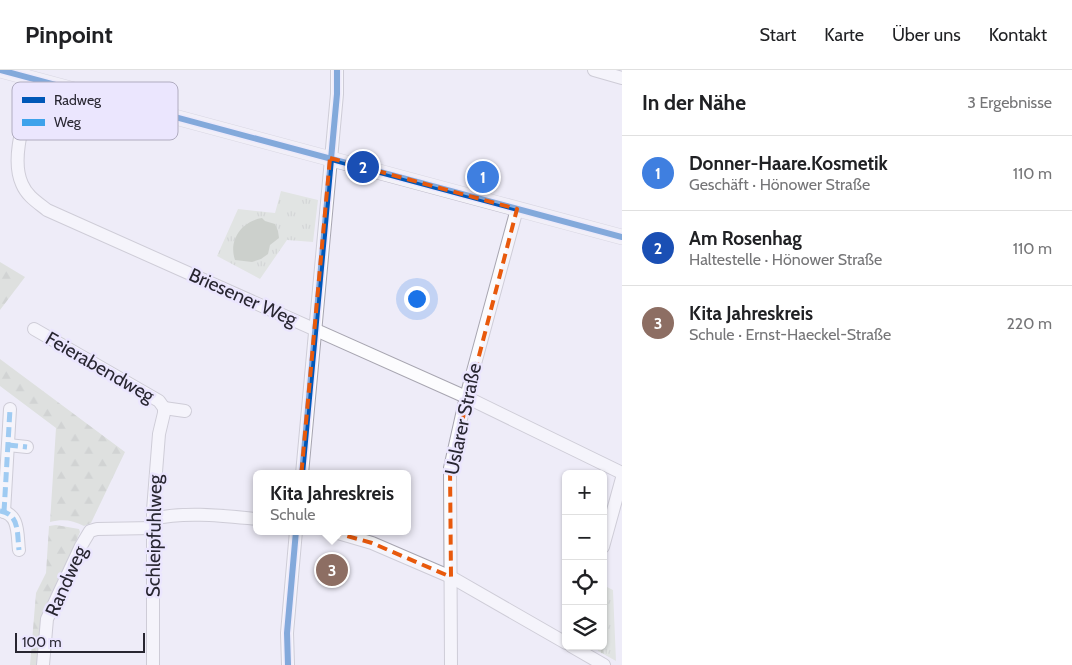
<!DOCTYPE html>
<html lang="de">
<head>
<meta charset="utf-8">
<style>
	body { margin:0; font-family:Cabin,sans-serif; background:#f2f2f2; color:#202124 }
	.controls { position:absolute; right:15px; bottom:15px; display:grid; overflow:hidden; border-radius:8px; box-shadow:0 1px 4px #0004 }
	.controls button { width:45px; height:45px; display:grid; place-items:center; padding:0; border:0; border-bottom:1px solid #e0e0e0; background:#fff; color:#202124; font:25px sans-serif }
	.scale { position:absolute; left:15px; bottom:12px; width:130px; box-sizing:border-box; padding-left:5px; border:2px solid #282631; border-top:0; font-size:14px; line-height:18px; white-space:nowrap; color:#282631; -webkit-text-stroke:4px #ebe6fe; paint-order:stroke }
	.you { position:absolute; left:416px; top:228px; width:18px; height:18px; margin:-12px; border:4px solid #fff; border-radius:50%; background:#1a73e8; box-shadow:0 0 0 8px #1a73e833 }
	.badge { display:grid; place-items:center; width:32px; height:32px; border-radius:50%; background:#0f766e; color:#fff; font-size:16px; font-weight:700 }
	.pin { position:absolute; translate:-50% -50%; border:2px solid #fff; box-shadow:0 1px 5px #0006 }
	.popup { position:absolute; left:253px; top:400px; width:158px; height:65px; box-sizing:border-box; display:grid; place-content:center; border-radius:8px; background:#fff; filter:drop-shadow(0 1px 4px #0005); font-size:16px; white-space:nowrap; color:#757577 }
	.popup b { font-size:19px; color:#202124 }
	.popup::after { content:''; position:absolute; left:50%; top:100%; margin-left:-10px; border:10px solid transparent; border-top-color:#fff }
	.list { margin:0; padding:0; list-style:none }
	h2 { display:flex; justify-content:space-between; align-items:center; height:65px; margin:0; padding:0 20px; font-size:21px }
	h2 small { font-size:16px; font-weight:400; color:#757577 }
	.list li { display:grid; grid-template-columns:32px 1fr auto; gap:15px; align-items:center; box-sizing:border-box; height:75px; padding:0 20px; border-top:1px solid #e0e0e0 }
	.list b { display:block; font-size:19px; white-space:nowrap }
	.list p { margin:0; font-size:16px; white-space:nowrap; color:#757577 }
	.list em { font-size:16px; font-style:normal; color:#757577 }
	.icon { flex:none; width:28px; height:28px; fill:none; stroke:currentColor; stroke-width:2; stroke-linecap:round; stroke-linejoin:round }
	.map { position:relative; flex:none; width:622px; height:595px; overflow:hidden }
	header { display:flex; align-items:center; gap:30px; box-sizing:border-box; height:70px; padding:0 25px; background:#fff; border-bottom:1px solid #e0e0e0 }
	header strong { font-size:24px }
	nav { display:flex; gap:28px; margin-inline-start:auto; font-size:18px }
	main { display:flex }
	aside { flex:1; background:#fff }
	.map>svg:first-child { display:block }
</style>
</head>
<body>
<header>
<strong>Pinpoint</strong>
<nav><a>Start</a><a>Karte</a><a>Über uns</a><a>Kontakt</a></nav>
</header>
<main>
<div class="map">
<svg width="622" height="595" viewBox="0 0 622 595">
	<defs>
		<pattern id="grass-tufts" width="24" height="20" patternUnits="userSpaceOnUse" patternTransform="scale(1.25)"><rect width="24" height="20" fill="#d1d9cb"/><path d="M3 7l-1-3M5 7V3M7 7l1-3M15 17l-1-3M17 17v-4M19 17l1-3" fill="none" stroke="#b3baaf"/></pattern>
		<pattern id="forest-firs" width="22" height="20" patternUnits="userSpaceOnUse" patternTransform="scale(1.25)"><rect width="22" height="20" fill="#c9d1c2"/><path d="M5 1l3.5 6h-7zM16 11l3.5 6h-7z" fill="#adb3a7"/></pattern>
	</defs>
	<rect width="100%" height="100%" fill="#eeecf8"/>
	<g fill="url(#grass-tufts)">
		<path d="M 281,121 L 318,130 L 313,172 L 287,170 L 260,209 L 217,186 L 238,139 L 275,143 Z"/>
		<path d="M 603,515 L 613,520 L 616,591 L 598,581 L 598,576 L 603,576 Z"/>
	</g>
	<g fill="url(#forest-firs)">
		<path d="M 0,192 L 25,207 L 0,240 Z"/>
		<path d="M 0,289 L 125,382 L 91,453 L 84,456 C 72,450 63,449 50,452 L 56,358 L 0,316 Z"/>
		<path d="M 56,455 L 79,459 L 80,462 L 46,544 L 40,595 L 30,595 L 36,523 L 46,503 L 49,456 Z"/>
	</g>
	<path fill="#a3ae98" d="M 262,148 L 265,151 L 275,154 L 278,161 L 279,168 L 270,175 L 268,184 L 261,189 L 252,192 L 235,190 C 228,170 242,151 262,148 Z"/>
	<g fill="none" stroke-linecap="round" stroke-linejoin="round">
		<path stroke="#a3ae98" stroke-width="2.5" d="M 602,576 L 602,582"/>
		<defs>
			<g id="minor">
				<path d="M 594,0 L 622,8"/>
				<path d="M 35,10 C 28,40 9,86 22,114 C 27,126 37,132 47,140 L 466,327 L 622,403"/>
				<path d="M 34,259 L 159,331 L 164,338"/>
				<path d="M 164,338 L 185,341"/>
				<path d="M 8,375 L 27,377"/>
				<path d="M 302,404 L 337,24 L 337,0"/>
				<path d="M 0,441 C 20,444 17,464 19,480"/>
				<path d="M 4,442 L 10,339"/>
				<path d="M 153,449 C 185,441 225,446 257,449"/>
				<path d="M 331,461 L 372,473 L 451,507 L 566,573"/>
				<path d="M 603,477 L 622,408"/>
				<path d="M 571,576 L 604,595"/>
				<path d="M 43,595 L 47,549 L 81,476 L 90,461 L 97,459 L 153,458"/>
				<path d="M 153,595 L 153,440 L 159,364 L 164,343 L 164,338"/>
				<path d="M 288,595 L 287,563 L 296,461"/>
				<path d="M 451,595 L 450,398 L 466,327 L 517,139"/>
			</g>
			<path id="major" d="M 0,0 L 622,167"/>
		</defs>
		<use href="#minor" stroke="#a7a5b0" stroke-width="14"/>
		<use href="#major" stroke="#bebbca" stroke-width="16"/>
		<use href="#minor" stroke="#fcfcfe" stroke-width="12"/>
		<use href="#major" stroke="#f3f2f8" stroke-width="15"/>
		<g stroke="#3ea2eb" stroke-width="5" stroke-dasharray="10 5" stroke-linecap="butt">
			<path d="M 8,375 L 27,377"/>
			<path d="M 0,441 C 20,444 17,464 19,480"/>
			<path d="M 4,442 L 10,339"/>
		</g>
		<defs>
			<g id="cycleway">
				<path d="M 0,0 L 622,167"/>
				<path d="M 302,404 L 337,24 L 337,0"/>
				<path d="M 288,595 L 287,563 L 296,461"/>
			</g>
		</defs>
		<use href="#cycleway" stroke="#ebe6fe" stroke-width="9"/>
		<use href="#cycleway" stroke="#0057b8" stroke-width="6"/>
	</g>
	<path d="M0 0H622V595H0ZM 330,88 L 517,139 L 450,398 L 451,507 L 372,473 L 297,452 Z" fill="#eeecf8" fill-opacity=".55" fill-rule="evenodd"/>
	<path fill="none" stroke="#e8590c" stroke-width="4" stroke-dasharray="10 6" stroke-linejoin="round" d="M 330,88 L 517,139 L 450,398 L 451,507 L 372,473 L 297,452 Z"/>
	<g text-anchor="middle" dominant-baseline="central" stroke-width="5" stroke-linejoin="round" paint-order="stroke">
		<g font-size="19" fill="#282631" stroke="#ebe6fe">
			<text transform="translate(243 227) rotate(24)">Briesener Weg</text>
			<text transform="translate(100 297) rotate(30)">Feierabendweg</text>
			<text transform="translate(463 349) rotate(-78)">Uslarer Straße</text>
			<text transform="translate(154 466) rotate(-89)">Schleipfuhlweg</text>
			<text transform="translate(66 511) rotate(-66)">Randweg</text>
		</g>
	</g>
	<rect x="12" y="12" width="166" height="58" rx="8" fill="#ebe6fe" stroke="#b0acc0" stroke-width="1"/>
	<rect x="22" y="27" width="23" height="6" fill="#0057b8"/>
	<rect x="22" y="49" width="23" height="7" fill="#3ea2eb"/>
	<g font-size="14" fill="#282631">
		<text x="54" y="35">Radweg</text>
		<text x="54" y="57">Weg</text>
	</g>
</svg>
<div class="controls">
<button>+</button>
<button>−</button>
<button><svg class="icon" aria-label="locate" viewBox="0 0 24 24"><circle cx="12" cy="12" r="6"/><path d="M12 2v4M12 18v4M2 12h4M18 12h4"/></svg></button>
<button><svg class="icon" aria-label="layers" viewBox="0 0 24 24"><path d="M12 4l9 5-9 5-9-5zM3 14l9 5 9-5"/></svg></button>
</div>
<div class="scale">100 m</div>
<div class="you"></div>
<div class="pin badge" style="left:483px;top:107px;background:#3f7fe0">1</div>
<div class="pin badge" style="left:363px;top:97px;background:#1a4fb4">2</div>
<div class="pin badge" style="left:332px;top:500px;background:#8d6e63">3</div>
<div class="popup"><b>Kita Jahreskreis</b>Schule</div>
</div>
<aside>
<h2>In der Nähe<small>3 Ergebnisse</small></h2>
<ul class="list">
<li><span class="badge" style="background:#3f7fe0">1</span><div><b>Donner-Haare.Kosmetik</b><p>Geschäft · Hönower Straße</p></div><em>110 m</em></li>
<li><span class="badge" style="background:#1a4fb4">2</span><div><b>Am Rosenhag</b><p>Haltestelle · Hönower Straße</p></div><em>110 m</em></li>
<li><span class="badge" style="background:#8d6e63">3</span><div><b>Kita Jahreskreis</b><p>Schule · Ernst-Haeckel-Straße</p></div><em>220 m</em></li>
</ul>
</aside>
</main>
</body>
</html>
